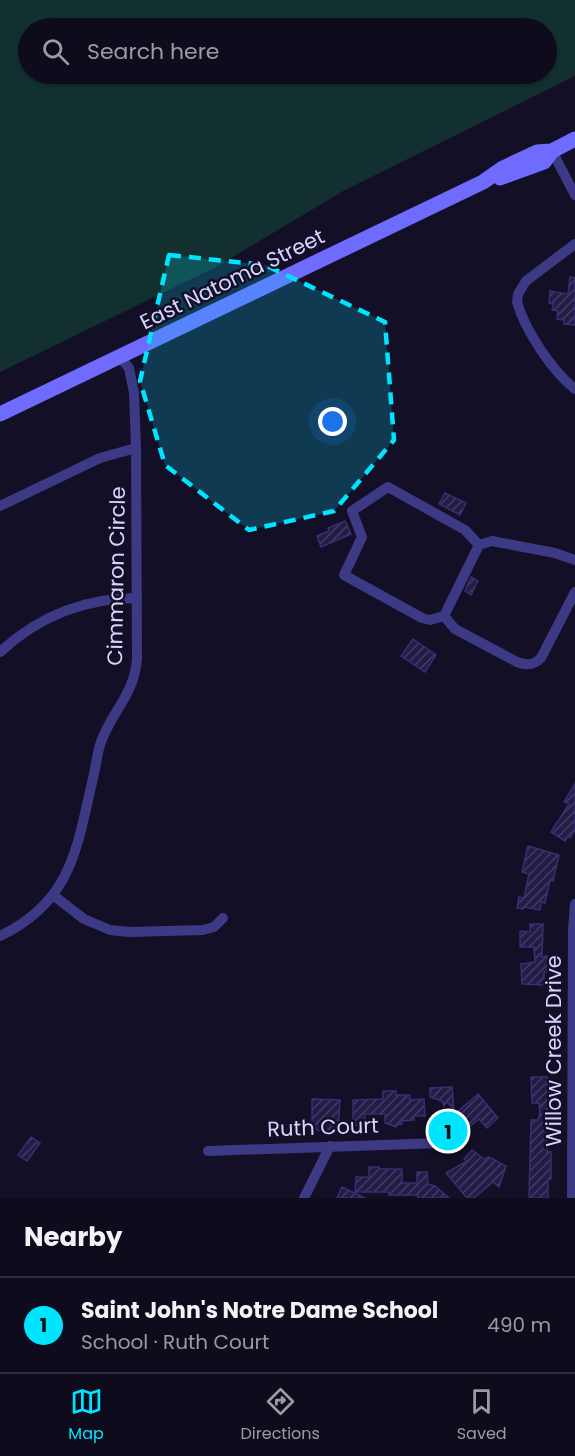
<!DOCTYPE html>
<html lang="en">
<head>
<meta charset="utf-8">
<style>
	body { margin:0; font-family:Poppins,sans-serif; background:#171425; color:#f1f3f6 }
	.you { position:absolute; left:333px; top:422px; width:21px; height:21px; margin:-15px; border:4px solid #fff; border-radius:50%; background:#1a73e8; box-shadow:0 0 0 9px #1a73e833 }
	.badge { display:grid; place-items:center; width:39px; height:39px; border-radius:50%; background:#00e5ff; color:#111; font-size:20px; font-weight:700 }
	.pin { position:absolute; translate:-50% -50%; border:3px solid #fff; box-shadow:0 2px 6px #0006 }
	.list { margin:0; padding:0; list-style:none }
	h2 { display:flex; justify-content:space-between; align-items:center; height:78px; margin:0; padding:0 24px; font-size:26px }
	h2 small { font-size:20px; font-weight:400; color:#9b9ba3 }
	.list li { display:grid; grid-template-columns:39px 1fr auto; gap:18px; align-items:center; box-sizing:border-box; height:96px; padding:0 24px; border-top:2px solid #2e2b3b }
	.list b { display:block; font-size:22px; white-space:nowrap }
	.list p { margin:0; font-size:20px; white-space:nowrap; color:#9b9ba3 }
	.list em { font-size:20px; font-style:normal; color:#9b9ba3 }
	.icon { flex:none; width:33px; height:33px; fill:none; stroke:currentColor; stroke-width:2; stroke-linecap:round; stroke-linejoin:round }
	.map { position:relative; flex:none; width:575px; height:1198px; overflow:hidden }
	.search { position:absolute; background:#0e0b1c; box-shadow:0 2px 4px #0004; left:18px; right:18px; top:18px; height:66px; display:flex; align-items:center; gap:15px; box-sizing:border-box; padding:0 21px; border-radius:33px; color:#9b9ba3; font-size:22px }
	.sheet { height:174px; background:#0e0b1c }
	nav { display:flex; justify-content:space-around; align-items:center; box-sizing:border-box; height:84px; border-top:2px solid #2e2b3b; background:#0e0b1c; font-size:16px; color:#9b9ba3 }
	nav a { display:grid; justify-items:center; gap:3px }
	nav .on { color:#00e5ff }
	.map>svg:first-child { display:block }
</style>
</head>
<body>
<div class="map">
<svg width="575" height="1198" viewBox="0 0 575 1198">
	<defs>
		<pattern id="building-hatch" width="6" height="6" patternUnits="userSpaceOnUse" patternTransform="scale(1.5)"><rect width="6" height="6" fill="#241b47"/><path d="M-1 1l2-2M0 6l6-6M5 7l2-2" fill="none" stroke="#433b63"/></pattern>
	</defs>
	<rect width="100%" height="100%" fill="#130f26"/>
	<path fill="#12302f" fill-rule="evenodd" d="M 0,0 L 575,0 L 575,76 L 345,190 L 216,267 L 0,372 ZM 546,28 L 546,74 L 28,74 L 28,28 Z"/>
	<g fill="url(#building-hatch)" stroke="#3b2d73" stroke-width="1.5">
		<path d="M 570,277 L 575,278 L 575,325 L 564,324 L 564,320 L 557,319 L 558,311 L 552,310 L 553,304 L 549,303 L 550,291 L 568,294 Z"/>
		<path d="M 445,493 L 466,503 L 460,515 L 439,504 Z"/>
		<path d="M 345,521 L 351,534 L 321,547 L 317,536 L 329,531 L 328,528 Z"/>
		<path d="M 471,577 L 478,581 L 471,595 L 465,591 Z"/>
		<path d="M 413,639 L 436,655 L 425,672 L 401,656 Z"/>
		<path d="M 575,784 L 575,830 L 570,838 L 568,836 L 565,841 L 551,832 L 569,804 L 564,802 Z"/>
		<path d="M 528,846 L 559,855 L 553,881 L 550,880 L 545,903 L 541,902 L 540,910 L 525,907 L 523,909 L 517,908 L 519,897 L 524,898 L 529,874 L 522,872 Z"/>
		<path d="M 530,924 L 543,924 L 542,957 L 547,956 L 547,972 L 544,972 L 544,985 L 522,984 L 521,964 L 535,962 L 534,947 L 520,947 L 520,931 L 530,932 Z"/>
		<path d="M 531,1077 L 547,1077 L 548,1088 L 551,1099 L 551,1132 L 546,1136 L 547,1152 L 551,1152 L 551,1179 L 548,1179 L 548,1198 L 529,1198 L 531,1120 L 538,1120 L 540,1113 L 539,1103 L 532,1103 Z"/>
		<path d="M 452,1087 L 454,1110 L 447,1102 L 444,1106 L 442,1101 L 430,1097 L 430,1088 Z"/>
		<path d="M 383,1091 L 396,1091 L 396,1095 L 410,1095 L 410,1100 L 424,1099 L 425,1116 L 414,1116 L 414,1120 L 402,1121 L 402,1124 L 396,1125 L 396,1127 L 385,1123 L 385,1114 L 365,1114 L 365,1125 L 353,1125 L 353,1100 L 383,1099 Z"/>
		<path d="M 478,1094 L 498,1118 L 487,1128 L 479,1119 L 469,1127 L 456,1113 Z"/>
		<path d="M 312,1099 L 340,1100 L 338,1132 L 322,1132 L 312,1127 Z"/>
		<path d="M 31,1137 L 40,1143 L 27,1161 L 18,1155 Z"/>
		<path d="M 472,1150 L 484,1159 L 489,1157 L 506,1166 L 499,1187 L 493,1182 L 474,1198 L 467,1198 L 446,1173 L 467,1161 L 464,1159 Z"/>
		<path d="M 369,1167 L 379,1167 L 379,1169 L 402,1169 L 402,1183 L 417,1183 L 417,1172 L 427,1172 L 428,1184 L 435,1186 L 449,1198 L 418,1198 L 418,1195 L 389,1195 L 389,1192 L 355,1192 L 356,1177 L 369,1177 Z"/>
		<path d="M 342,1187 L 365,1198 L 337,1198 Z"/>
	</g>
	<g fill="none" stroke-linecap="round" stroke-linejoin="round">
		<g stroke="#3d3a85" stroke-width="10">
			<path d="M 552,151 L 575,195"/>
			<path d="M 575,244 L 526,281 L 518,294 L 517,302 C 525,330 552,371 575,389"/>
			<path d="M 0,506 L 100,458 L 136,448"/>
			<path d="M 479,545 L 465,530 L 388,487 L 352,511 L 362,537 L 344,575 L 422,618 L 430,620 L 444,616 L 479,545 L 492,541 L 555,553 L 575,560"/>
			<path d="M 444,616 L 455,629 L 517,662 C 527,666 534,665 541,658 L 575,592"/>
			<path d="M 0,652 C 38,617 85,598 137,598"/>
			<path d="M 53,895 L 84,919 L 110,930 L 129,932 L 203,930 L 214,927 L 223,918"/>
			<path d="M 0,936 C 72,902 77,847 93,778 C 96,766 97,753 101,742 C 112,711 135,694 137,658 L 136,448 L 134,393 L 129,368 L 120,357"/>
			<path d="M 208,1151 L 440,1143"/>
			<path d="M 304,1198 L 330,1146"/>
			<path d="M 572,1198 L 573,930 L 575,904"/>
		</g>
		<g stroke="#6f6bff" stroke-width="15">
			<path d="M 500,178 L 544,162 L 552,151"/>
			<path d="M 0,414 L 483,182 L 503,168 L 537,152 L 552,151 L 575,139"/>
		</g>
	</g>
	<path fill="#00e5ff" fill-opacity="0.2" stroke="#00e5ff" stroke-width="4.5" stroke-dasharray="12 8" stroke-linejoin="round" d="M 169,255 L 265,265 L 385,322 L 394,440 L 334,511 L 249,530 L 165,465 L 140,381 Z"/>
	<g text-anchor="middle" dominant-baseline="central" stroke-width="5" stroke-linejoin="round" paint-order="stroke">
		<g font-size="21" fill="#d9d4ff" stroke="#130f26">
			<text transform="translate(232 279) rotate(-26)">East Natoma Street</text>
			<text transform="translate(116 576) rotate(-89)">Cimmaron Circle</text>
			<text transform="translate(553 1051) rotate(-90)">Willow Creek Drive</text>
			<text transform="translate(323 1127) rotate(-2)">Ruth Court</text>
		</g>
	</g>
</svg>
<div class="you"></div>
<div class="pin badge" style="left:448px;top:1131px">1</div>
<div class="search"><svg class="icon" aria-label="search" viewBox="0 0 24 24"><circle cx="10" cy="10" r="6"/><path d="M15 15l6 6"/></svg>Search here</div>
</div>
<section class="sheet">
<h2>Nearby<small></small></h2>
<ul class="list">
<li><span class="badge">1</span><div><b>Saint John's Notre Dame School</b><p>School · Ruth Court</p></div><em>490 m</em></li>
</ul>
</section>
<nav>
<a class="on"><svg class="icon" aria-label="map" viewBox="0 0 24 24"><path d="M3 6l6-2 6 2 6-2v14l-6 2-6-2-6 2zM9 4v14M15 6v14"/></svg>Map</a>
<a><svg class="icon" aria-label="directions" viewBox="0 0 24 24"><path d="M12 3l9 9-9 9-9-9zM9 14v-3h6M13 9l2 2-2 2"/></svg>Directions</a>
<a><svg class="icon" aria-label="saved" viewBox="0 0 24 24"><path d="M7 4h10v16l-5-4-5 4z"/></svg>Saved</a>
</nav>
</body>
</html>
